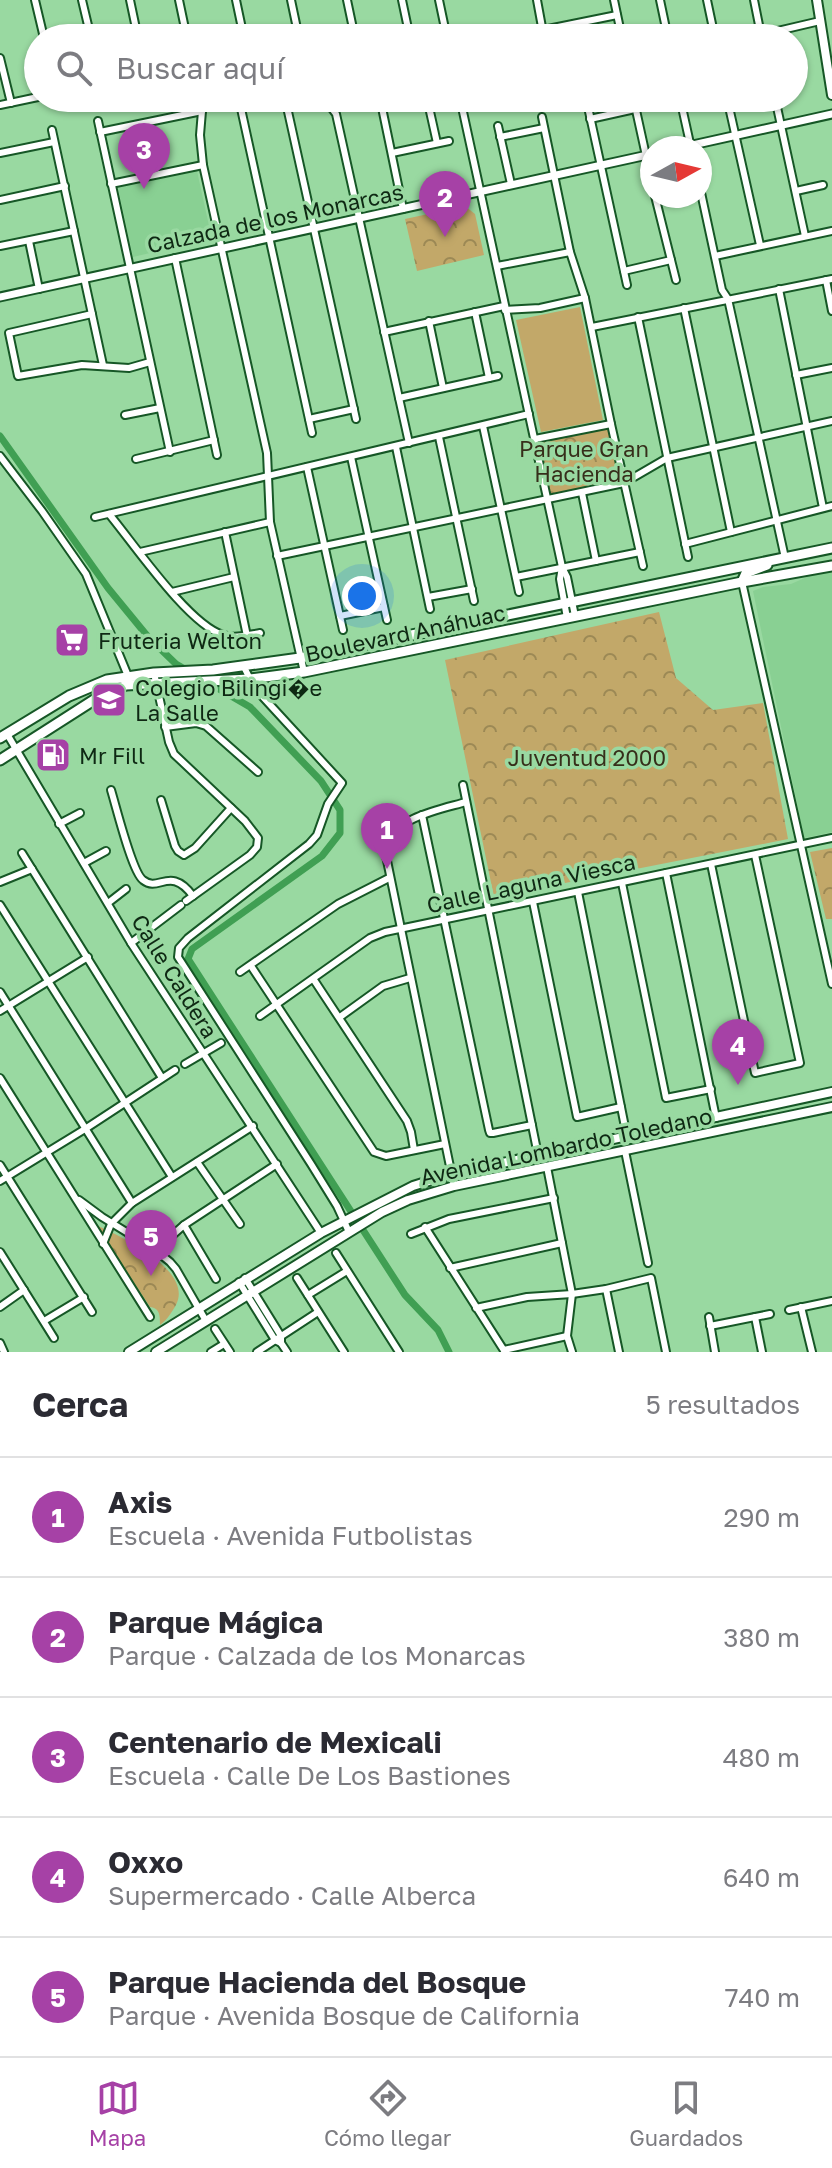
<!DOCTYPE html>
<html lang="es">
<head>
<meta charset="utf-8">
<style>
	body { margin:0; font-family:"Golos Text",sans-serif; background:#f2f2f3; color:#2b2b33 }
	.compass { position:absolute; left:640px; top:136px; width:72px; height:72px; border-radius:50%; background:#fff; box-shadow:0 2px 6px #0004; rotate:82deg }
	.you { position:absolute; left:362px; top:596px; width:28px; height:28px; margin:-20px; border:6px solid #fff; border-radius:50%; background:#1a73e8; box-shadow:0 0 0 12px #1a73e833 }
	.badge { display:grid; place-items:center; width:52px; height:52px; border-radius:50%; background:#a641a6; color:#fff; font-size:26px; font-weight:700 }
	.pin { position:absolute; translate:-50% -66px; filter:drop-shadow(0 2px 4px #0008) }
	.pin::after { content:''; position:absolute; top:42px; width:28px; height:24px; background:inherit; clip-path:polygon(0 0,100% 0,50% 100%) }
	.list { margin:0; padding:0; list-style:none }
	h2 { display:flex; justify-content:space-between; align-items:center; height:104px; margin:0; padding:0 32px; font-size:34px }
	h2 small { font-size:26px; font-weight:400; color:#7c7c81 }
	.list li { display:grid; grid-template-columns:52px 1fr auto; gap:24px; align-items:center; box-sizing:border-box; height:120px; padding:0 32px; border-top:2px solid #e1e1e2 }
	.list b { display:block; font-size:30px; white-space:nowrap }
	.list p { margin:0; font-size:26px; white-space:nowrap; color:#7c7c81 }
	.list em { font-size:26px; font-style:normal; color:#7c7c81 }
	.icon { flex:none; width:44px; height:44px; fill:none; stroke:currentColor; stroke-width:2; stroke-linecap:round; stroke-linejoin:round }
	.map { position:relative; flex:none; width:832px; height:1352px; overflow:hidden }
	.search { position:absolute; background:#fff; box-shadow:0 2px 6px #0004; left:24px; right:24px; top:24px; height:88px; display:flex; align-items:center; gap:20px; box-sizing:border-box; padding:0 28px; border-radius:44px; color:#7c7c81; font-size:30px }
	.sheet { height:704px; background:#fff }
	nav { display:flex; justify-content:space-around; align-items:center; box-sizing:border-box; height:112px; border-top:2px solid #e1e1e2; background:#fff; font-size:22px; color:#7c7c81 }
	nav a { display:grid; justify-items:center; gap:4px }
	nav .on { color:#a641a6 }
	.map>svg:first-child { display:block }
</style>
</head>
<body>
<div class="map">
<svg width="832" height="1352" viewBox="0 0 832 1352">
	<defs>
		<pattern id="park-crowns" width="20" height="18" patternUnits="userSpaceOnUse" patternTransform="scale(2)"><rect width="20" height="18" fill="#c2a869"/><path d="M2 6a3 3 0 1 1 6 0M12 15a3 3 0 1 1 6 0" fill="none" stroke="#9c8955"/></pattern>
	</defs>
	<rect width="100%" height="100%" fill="#99d9a1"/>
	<g fill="#89d093">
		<path d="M 197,171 L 211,235 L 209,239 L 133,257 L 118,188 Z"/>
		<path d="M 832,571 L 832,832 L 804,838 L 753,591 L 763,587 L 791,584 L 816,573 Z"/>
	</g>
	<path fill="#c2a869" d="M 580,307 L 603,420 L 541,432 L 516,320 Z"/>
	<g fill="url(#park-crowns)">
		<path d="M 465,206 L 475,214 L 484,255 L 417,271 L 405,219 Z"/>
		<path d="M 608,427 L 621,481 L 549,497 L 538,442 Z"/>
		<path d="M 659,612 L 676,678 L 713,710 L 763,703 L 788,839 L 494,897 L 445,660 Z"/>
		<path d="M 832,848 L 832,919 L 826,919 L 810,852 Z"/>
		<path d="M 96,1225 C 120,1236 194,1270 176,1305 C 171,1313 168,1319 160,1325 C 160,1316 160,1308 150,1307 Z"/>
	</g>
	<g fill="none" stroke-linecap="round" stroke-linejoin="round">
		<path stroke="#409f53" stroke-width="7" d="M 0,436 L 108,588 L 149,638 L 176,664 L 250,707 L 321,781 L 340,810 L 340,833 L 322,856 L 192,949 L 188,959 L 405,1295 L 438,1330 L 449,1352"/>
		<defs>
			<g id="minor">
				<path d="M 35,0 L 44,38"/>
				<path d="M 82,0 L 91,38"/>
				<path d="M 130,0 L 138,38"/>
				<path d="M 179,0 L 187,38"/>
				<path d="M 236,0 L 244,38"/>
				<path d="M 291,0 L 299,38"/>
				<path d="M 347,0 L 355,38"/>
				<path d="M 402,0 L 410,38"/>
				<path d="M 439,0 L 447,38"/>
				<path d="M 537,0 L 544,38"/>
				<path d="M 614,0 L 622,38"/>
				<path d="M 660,0 L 668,38"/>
				<path d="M 707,0 L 715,38"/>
				<path d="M 754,0 L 761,35"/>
				<path d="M 543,30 L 617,15"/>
				<path d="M 748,38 L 820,21"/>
				<path d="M 0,58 L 11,103"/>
				<path d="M 794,78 L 800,77"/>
				<path d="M 199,98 L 202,111 L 200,135 L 203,165 L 267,453 L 270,522 L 304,672"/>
				<path d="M 285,98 L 356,419"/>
				<path d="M 324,98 L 336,114 L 409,443"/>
				<path d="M 380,98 L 403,209"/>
				<path d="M 427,98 L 437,143"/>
				<path d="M 460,98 L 562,567 L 567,577 L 575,616"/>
				<path d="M 680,98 L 691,148"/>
				<path d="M 727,98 L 760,245"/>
				<path d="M 775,98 L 805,236"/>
				<path d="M 634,101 L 652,183"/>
				<path d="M 240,104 L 312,433"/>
				<path d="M 0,105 L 38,97"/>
				<path d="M 225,107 L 269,98"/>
				<path d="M 588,107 L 627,285"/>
				<path d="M 542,117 L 570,252 L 585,298 L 611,424 L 643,566"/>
				<path d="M 590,119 L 635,109"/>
				<path d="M 98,121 L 170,452"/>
				<path d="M 498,126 L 511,184"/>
				<path d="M 52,130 L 103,365"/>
				<path d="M 100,132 L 202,111"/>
				<path d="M 500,137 L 544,128"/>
				<path d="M 0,153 L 54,142"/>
				<path d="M 392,153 L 449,141"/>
				<path d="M 111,184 L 203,165"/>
				<path d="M 700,188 L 722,290 L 728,299 L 785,558"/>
				<path d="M 796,191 L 823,185"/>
				<path d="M 655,196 L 676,280"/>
				<path d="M 0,200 L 65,186"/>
				<path d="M 29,241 L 39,289"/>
				<path d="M 0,246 L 74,231"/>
				<path d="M 715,256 L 832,231"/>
				<path d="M 175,258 L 217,455"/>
				<path d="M 497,266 L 570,252"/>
				<path d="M 624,271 L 671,260"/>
				<path d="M 826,280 L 832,311"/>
				<path d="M 779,289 L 823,508"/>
				<path d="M 684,308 L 731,532"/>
				<path d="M 505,310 L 540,308 L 585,298"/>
				<path d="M 475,312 L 489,378"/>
				<path d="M 92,314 L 9,333 L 18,376 L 82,365 L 129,368 L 150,362"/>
				<path d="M 638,317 L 688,557"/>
				<path d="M 429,321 L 443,388"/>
				<path d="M 592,327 L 832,279"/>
				<path d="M 384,332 L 504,306"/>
				<path d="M 796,375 L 832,368"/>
				<path d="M 399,398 L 498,376"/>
				<path d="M 125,415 L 160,408"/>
				<path d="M 309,419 L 354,409"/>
				<path d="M 483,426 L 519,592"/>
				<path d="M 439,437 L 474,601"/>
				<path d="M 535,439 L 611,424"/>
				<path d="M 396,447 L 430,609"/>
				<path d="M 0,456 L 42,511 L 86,574 L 128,676"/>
				<path d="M 351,457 L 387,620"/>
				<path d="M 136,459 L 214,440"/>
				<path d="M 307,467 L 343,630"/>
				<path d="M 582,493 L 596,561"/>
				<path d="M 109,514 C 134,544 188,624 223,635 C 235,639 248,635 260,633"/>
				<path d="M 95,517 L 529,414"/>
				<path d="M 225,532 L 247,636"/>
				<path d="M 685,544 L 832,506"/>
				<path d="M 140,552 L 270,522"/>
				<path d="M 277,556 L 624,483 L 667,458 L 832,421"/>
				<path d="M 562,567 L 560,579 L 567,618"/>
				<path d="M 516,577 L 640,552"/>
				<path d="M 742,582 L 832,984"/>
				<path d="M 172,592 L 234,577"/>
				<path d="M 428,597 L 472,589"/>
				<path d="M 340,616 L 384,607"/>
				<path d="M 244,667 L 250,679 L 262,696 L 342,783 L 328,804 L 317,835 L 309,844 L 188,938 L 179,948 L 178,957 L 311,1164 L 337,1206 L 349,1232"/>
				<path d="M 154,673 L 169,742 L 174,754 L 245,821 L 258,838 L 257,847 L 250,855 L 186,901"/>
				<path d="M 165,727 L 196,723 L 206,726 L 258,772"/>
				<path d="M 7,734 L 131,943 L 321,1233"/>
				<path d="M 463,785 L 538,1155"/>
				<path d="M 111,790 C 116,806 132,872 143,880 C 159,893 170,865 193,896"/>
				<path d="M 161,800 L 175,846 L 178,851 L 184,855 L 195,848 L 231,808"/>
				<path d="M 422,815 L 489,1130 L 490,1133 L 493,1133 L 532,1125"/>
				<path d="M 59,824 L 80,813"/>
				<path d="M 22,853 L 162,1078"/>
				<path d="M 84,863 L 106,851"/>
				<path d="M 711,864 L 755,1073 L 800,1063 L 755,855"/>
				<path d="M 666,873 L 716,1118"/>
				<path d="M 0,882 L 32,869"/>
				<path d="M 622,883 L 666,1098 L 711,1089"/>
				<path d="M 578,892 L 627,1137"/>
				<path d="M 533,902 L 577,1117 L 621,1107"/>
				<path d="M 108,903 L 126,889"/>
				<path d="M 0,905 L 172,1177"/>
				<path d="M 131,943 L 181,905"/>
				<path d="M 251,966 L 374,1152 L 386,1156 L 445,1144"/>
				<path d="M 240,972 L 338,904 L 389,878"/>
				<path d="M 314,980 L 407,1121 L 411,1132 L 414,1150"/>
				<path d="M 0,992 L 132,1203"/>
				<path d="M 0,1011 L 88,957"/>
				<path d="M 260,1016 L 370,938 L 385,932 L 832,838"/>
				<path d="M 340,1017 L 383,986 L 410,978"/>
				<path d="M 185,1064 L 221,1043"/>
				<path d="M 0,1078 L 150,1317"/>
				<path d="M 625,1151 L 648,1263"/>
				<path d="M 197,1162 L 240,1224"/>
				<path d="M 0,1165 L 92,1312"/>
				<path d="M 547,1167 L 572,1294 L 567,1336 L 572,1352"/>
				<path d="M 0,1181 L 85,1129 L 175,1070"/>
				<path d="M 454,1186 L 384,846 C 397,817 438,810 466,802"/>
				<path d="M 79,1200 L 102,1217 L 154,1249 L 170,1262 L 176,1269 L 206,1321"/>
				<path d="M 184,1225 L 216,1279"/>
				<path d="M 425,1227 L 505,1352"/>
				<path d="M 411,1234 L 449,1219 L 554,1198"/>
				<path d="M 167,1240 L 184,1225 L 277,1164"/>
				<path d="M 103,1244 L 111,1224 L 132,1203 L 253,1126"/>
				<path d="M 0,1252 L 54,1338"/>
				<path d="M 336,1253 L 399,1352"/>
				<path d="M 450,1268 L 562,1243"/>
				<path d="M 245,1278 L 281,1336 L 281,1343 L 287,1352"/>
				<path d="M 297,1278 L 344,1352"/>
				<path d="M 239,1282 L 275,1340 L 281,1343"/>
				<path d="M 606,1289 L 619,1352"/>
				<path d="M 308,1295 L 347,1271"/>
				<path d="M 0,1307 L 24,1290"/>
				<path d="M 801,1307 L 812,1352"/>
				<path d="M 476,1308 L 527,1297 L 572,1294 L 606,1289 L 651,1278 L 666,1352"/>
				<path d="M 789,1310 L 832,1301"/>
				<path d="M 709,1317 L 715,1352"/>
				<path d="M 755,1317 L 762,1352"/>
				<path d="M 44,1321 L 84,1297"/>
				<path d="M 710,1326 L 770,1314"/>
				<path d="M 215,1329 L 230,1352"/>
				<path d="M 0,1343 L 4,1352"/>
				<path d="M 504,1350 L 567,1336"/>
				<path d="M 211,1352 L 224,1344"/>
				<path d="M 257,1352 L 318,1312"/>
			</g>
			<g id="tertiary">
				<path d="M 679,148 L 832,114"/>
				<path d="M 0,297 L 652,154"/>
			</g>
			<g id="secondary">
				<path d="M 817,0 L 832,95"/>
				<path d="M 129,1352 L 321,1233 L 413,1186 L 451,1174 L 832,1092"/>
				<path d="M 156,1352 L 382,1212 L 408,1200 L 454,1186 L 832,1107"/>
			</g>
			<g id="primary">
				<path d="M 742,582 L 746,573 L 767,565"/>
				<path d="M 0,738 L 69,696 L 107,680 L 154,673 L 213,670 L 300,658 L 832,548"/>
				<path d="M 0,760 L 97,698 L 126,685 L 250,679 L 304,672 L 742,582 L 832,566"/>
			</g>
		</defs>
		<use href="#minor" stroke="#165726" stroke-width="10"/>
		<use href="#tertiary" stroke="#165726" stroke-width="11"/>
		<use href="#secondary" stroke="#165726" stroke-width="12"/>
		<use href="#primary" stroke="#165726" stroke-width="13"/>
		<use href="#minor" stroke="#fff" stroke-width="6"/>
		<use href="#tertiary" stroke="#fff" stroke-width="7"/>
		<use href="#secondary" stroke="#fff" stroke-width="8"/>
		<use href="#primary" stroke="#fff" stroke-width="9"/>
	</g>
	<defs>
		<symbol id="supermarket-square" viewBox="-11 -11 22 22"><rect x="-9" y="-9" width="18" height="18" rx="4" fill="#a641a6" stroke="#99d9a1"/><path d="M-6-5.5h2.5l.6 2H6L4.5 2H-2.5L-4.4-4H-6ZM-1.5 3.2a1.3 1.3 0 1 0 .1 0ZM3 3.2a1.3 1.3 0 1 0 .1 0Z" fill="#fff"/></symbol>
		<symbol id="school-square" viewBox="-11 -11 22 22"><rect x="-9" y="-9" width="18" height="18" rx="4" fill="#a641a6" stroke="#99d9a1"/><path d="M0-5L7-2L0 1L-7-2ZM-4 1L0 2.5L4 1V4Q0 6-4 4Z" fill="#fff"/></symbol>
		<symbol id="fuel-square" viewBox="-11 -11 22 22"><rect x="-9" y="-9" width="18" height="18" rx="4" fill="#a641a6" stroke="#99d9a1"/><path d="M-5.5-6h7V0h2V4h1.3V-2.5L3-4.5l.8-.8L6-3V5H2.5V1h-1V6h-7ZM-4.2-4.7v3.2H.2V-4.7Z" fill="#fff"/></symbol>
	</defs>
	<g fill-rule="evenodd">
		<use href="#supermarket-square" x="52" y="620" width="40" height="40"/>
		<use href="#school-square" x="89" y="680" width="40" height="40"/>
		<use href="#fuel-square" x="33" y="735" width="40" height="40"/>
	</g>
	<g text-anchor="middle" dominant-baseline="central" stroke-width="7" stroke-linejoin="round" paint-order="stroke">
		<g font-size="22" fill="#0e2813" stroke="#99d9a1">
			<text transform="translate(275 218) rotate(-12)">Calzada de los Monarcas</text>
			<text transform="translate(405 633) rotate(-12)">Boulevard Anáhuac</text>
			<text transform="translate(531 883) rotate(-12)">Calle Laguna Viesca</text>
			<text transform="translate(175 976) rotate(58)">Calle Caldera</text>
			<text transform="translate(566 1146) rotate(-12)">Avenida Lombardo Toledano</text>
		</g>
		<g font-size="22" fill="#362e1a" stroke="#99d9a1">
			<text x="584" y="448">Parque Gran<tspan x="584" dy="25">Hacienda</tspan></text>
			<text x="587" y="757">Juventud 2000</text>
		</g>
		<g font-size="22" fill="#0e2813" stroke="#99d9a1" text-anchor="start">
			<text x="98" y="640">Fruteria Welton</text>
			<text x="135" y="687">Colegio Bilingi�e<tspan x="135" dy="25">La Salle</tspan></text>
			<text x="79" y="755">Mr Fill</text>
		</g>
	</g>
</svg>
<svg class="compass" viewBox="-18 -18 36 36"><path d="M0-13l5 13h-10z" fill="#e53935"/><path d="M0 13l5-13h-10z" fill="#7c7c81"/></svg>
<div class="you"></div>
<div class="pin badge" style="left:387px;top:869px">1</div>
<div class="pin badge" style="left:445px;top:237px">2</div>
<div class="pin badge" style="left:144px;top:189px">3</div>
<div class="pin badge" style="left:738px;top:1085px">4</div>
<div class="pin badge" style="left:151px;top:1276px">5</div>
<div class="search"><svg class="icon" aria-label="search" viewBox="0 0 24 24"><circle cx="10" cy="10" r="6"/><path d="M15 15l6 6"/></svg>Buscar aquí</div>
</div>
<section class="sheet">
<h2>Cerca<small>5 resultados</small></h2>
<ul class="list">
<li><span class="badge">1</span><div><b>Axis</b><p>Escuela · Avenida Futbolistas</p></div><em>290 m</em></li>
<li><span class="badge">2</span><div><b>Parque Mágica</b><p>Parque · Calzada de los Monarcas</p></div><em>380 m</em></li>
<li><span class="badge">3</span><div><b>Centenario de Mexicali</b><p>Escuela · Calle De Los Bastiones</p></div><em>480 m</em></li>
<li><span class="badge">4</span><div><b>Oxxo</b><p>Supermercado · Calle Alberca</p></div><em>640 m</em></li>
<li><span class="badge">5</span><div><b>Parque Hacienda del Bosque</b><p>Parque · Avenida Bosque de California</p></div><em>740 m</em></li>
</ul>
</section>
<nav>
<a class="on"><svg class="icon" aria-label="map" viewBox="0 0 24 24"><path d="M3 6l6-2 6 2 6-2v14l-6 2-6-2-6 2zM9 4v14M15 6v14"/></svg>Mapa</a>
<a><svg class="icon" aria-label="directions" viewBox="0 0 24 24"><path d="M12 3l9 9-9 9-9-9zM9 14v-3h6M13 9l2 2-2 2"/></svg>Cómo llegar</a>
<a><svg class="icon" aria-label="saved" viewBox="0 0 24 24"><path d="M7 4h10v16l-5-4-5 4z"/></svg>Guardados</a>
</nav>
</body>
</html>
